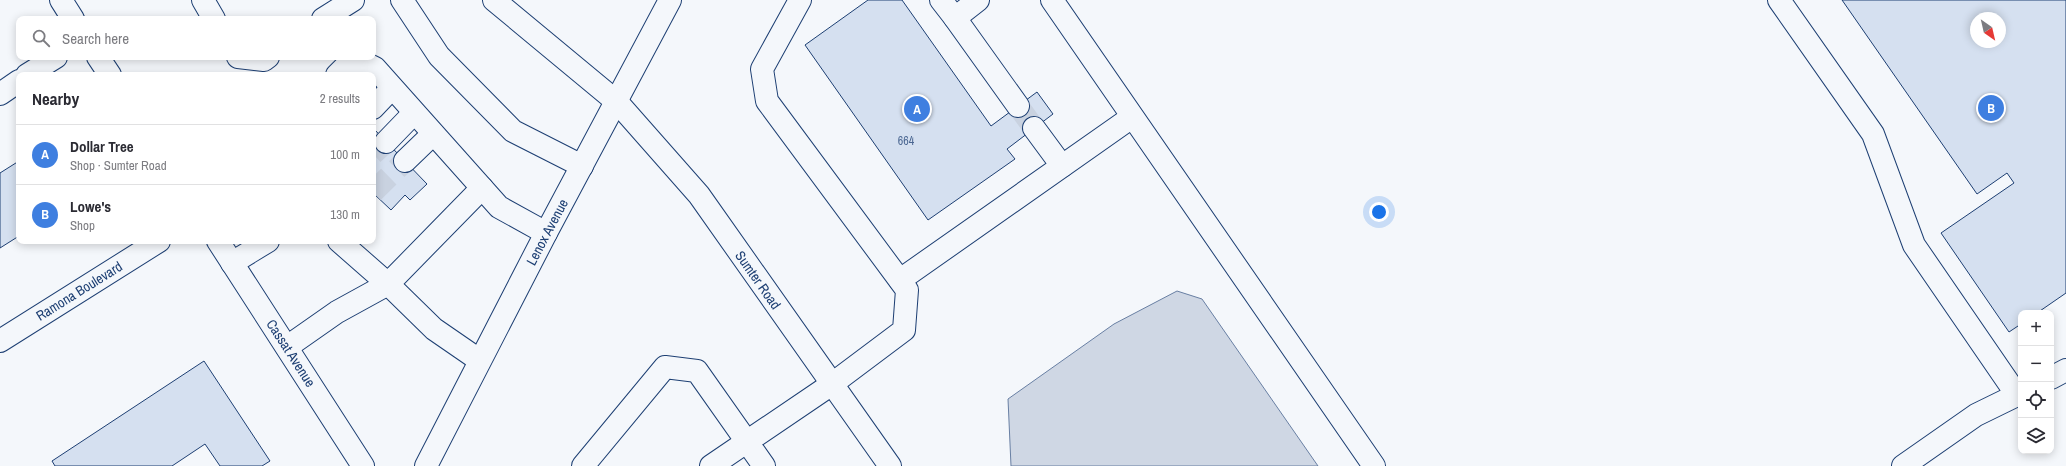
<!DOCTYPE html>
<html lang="en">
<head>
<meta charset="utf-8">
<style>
	body { margin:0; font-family:"Archivo Narrow",sans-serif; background:#f2f2f3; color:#2b2b33 }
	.controls { position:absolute; right:12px; bottom:12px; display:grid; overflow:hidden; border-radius:8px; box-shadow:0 2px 10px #0003 }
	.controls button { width:36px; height:36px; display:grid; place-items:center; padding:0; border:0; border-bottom:1px solid #e1e1e2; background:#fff; color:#2b2b33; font:20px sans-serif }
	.compass { position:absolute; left:1970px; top:12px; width:36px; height:36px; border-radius:50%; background:#fff; box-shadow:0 2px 10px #0003; rotate:146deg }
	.you { position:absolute; left:1379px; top:212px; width:14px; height:14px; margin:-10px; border:3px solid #fff; border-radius:50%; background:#1a73e8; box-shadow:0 0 0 6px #1a73e833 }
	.badge { display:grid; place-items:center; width:26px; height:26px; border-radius:50%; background:#b45309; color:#fff; font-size:13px; font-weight:700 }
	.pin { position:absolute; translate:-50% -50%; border:2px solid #fff; box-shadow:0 1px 4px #0006 }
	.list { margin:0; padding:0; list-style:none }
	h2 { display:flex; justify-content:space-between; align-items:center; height:52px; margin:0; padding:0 16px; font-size:17px }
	h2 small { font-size:13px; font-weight:400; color:#7c7c81 }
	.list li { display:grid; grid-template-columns:26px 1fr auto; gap:12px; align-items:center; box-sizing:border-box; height:60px; padding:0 16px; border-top:1px solid #e1e1e2 }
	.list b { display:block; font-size:15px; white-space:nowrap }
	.list p { margin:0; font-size:13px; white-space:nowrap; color:#7c7c81 }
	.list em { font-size:13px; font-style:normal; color:#7c7c81 }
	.icon { flex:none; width:22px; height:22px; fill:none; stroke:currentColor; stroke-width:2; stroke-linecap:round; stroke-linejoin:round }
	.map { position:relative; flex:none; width:2066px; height:466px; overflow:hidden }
	.search { position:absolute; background:#fff; box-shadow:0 2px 10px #0003; left:16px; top:16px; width:360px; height:44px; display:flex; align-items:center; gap:10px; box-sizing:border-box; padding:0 14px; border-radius:8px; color:#7c7c81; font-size:15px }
	.panel { position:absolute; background:#fff; box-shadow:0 2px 10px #0003; left:16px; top:72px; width:360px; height:172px; border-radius:8px }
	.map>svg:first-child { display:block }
</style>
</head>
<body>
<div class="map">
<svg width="2066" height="466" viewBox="0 0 2066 466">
	<rect width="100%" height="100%" fill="#f4f7fb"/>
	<path fill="#cfd7e4" stroke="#687fa3" d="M 1177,291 L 1202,299 L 1318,466 L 1011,466 L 1008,399 L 1114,324 Z"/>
	<g fill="#d5e0f0" stroke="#1d3f73" fill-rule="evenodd">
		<path d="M 868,0 L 902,0 L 991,126 L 1037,92 L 1053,114 L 1007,149 L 1015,159 L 928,220 L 805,45 Z"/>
		<path d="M 1842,0 L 2066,0 L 2066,293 L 2037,313 L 2021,313 L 2021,324 L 2009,332 L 1941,233 L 2014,183 L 2007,173 L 1977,194 ZM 1976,18 L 2000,18 L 2000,42 L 1976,42 Z"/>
		<path d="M 373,128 L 427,184 L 410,200 L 405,195 L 391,210 L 373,193 Z"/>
		<path d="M 19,161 L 19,236 L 0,248 L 0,173 Z"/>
		<path d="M 204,361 L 270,461 L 262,466 L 220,466 L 205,444 L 172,466 L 55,466 L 52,461 Z"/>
	</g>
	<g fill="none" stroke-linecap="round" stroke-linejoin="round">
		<g stroke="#c9d2e0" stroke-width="22" stroke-dasharray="22 11" stroke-linecap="butt">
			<path d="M 1018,106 L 1034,128"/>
			<path d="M 373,154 L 386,142"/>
			<path d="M 373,192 L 405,161"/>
		</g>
		<defs>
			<g id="minor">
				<path d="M 203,0 L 214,19"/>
				<path d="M 402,0 L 439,56 L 513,131 L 582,166"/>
				<path d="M 494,0 L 617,102 L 699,195 L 890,466"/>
				<path d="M 941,0 L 955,18 L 978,0"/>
				<path d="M 1052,0 L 1374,466"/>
				<path d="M 1779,0 L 1873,134 L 1914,245 L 2017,395"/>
				<path d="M 955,18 L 1018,106"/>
				<path d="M 323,19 L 353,0"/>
				<path d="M 238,57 L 264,60 L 268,57"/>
				<path d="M 27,75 L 56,57"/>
				<path d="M 337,75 L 345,67 L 363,62 L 375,68 L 499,207 L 546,233"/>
				<path d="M 0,94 L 19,81"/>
				<path d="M 373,108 L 392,88"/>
				<path d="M 1034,128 L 1062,166"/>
				<path d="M 386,142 L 414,113"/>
				<path d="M 405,161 L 433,134"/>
				<path d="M 339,241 L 388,284 L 482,188"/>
				<path d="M 232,263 L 268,241"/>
				<path d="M 900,280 L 1132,117"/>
				<path d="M 0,341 L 159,241"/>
				<path d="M 287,347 L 337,312 L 388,284 L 434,329 L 479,360"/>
				<path d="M 2051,378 L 2066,370"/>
				<path d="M 583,466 L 665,367 L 697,371 L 764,466"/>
				<path d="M 711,466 L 832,384 L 904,330 L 907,290 L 767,101 L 762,69 L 800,0"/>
				<path d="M 1903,466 L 1976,415 L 2021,393"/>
			</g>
			<g id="major">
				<path d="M 61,0 L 73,19"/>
				<path d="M 98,57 L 110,75"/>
				<path d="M 218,241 L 363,466"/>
				<path d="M 426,466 L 546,233 L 670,0"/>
			</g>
		</defs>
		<use href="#minor" stroke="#1d3f73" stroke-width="24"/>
		<use href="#major" stroke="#1d3f73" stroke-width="24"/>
		<use href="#minor" stroke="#f4f7fb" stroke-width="22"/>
		<use href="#major" stroke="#f4f7fb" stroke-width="22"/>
	</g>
	<g text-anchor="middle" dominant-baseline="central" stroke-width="3" stroke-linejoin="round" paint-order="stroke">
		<g font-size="12" fill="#4b6792">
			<text x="906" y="141">664</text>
		</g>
		<g font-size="14" fill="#1d3f73" stroke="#f4f7fb">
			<text transform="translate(547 232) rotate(-62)">Lenox Avenue</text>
			<text transform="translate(758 280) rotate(55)">Sumter Road</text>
			<text transform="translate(79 291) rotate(-32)">Ramona Boulevard</text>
			<text transform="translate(291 353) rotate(57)">Cassat Avenue</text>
		</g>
	</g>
</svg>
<div class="controls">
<button>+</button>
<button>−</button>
<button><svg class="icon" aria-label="locate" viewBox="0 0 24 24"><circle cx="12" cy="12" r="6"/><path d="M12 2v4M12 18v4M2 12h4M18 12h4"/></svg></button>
<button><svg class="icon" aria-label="layers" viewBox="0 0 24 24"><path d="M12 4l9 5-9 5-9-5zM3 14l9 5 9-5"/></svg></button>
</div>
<svg class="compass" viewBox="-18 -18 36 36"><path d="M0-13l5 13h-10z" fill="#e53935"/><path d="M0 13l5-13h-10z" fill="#7c7c81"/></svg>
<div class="you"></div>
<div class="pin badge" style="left:917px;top:109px;background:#3f7fe0">A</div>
<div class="pin badge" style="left:1991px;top:108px;background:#3f7fe0">B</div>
<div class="search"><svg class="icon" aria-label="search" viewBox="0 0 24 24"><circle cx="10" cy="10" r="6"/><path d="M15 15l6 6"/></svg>Search here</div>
<section class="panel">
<h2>Nearby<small>2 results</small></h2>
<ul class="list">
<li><span class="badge" style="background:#3f7fe0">A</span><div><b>Dollar Tree</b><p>Shop · Sumter Road</p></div><em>100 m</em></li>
<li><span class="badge" style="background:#3f7fe0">B</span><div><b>Lowe's</b><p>Shop</p></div><em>130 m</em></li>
</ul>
</section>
</div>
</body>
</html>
